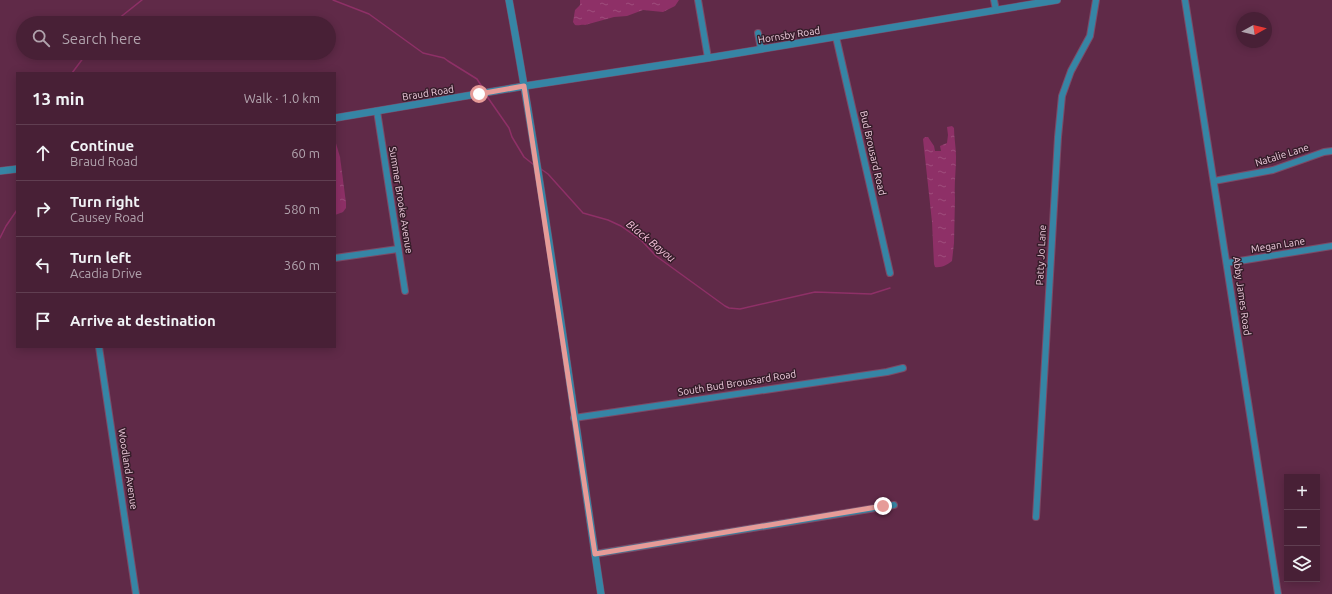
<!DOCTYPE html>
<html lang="en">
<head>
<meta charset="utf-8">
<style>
	body { margin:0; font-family:Ubuntu,sans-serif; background:#522d42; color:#f1f3f6 }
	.controls { position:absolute; right:12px; bottom:12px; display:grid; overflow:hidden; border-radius:0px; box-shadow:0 2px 10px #0003 }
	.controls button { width:36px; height:36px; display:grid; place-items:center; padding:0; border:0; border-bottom:1px solid #603e51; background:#482036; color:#f1f3f6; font:20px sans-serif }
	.compass { position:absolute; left:1236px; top:12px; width:36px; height:36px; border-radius:50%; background:#482036; box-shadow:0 2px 10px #0003; rotate:82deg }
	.stop { position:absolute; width:12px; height:12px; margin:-9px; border:3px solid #e69b98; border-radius:50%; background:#fff }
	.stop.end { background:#e69b98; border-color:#fff; box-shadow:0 1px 4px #0008 }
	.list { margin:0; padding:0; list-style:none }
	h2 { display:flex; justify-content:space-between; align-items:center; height:52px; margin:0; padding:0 16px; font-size:17px }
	h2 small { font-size:13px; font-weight:400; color:#b1a3ad }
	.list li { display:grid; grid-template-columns:26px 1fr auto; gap:12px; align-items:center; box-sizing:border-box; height:56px; padding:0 16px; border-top:1px solid #603e51 }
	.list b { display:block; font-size:15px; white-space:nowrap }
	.list p { margin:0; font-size:13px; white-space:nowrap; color:#b1a3ad }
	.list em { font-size:13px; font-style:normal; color:#b1a3ad }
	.icon { flex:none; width:22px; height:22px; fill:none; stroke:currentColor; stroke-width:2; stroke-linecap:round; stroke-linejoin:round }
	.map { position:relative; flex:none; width:1332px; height:594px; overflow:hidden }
	.search { position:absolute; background:#482036; box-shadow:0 2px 10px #0003; left:16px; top:16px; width:320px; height:44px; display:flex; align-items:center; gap:10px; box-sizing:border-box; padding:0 14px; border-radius:22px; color:#b1a3ad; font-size:15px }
	.panel { position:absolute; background:#482036; box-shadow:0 2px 10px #0003; left:16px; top:72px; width:320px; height:276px; border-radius:0px }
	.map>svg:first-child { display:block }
</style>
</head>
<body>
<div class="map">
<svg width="1332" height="594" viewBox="0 0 1332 594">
	<defs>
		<pattern id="water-ripples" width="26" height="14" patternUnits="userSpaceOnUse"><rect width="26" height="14" fill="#8e3067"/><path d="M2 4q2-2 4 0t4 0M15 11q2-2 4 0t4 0" fill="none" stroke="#9e4d7c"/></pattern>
	</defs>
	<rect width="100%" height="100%" fill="#602a48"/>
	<g fill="url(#water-ripples)">
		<path d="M 580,0 L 679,0 L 675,6 L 663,12 L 643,10 L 627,16 L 614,17 L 585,25 C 582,24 579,26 575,25 L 573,22 L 575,10 L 580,5 Z"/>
		<path d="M 952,126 L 954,128 C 954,138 956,147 956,157 C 956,171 954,185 955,198 L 954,243 L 952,261 C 947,265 941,268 935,267 L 934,264 L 932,222 L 923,139 L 925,137 L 928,137 L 934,146 L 935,151 L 941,151 L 940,146 L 947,143 L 948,135 L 947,127 Z"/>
		<path d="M 335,140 L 340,157 L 346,203 L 346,208 L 343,212 L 335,215 Z"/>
	</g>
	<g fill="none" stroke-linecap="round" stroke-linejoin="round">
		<g stroke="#8e3067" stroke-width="1.5">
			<path d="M 333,0 L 369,14 L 423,53 L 444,58 L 448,61 L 477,79 L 484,90"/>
			<path d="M 113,23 L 142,0"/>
			<path d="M 72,73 L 87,53"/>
			<path d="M 486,95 L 509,128 L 512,137 L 524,157 L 534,165"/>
			<path d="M 541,169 L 548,174 L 583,213 L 608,220 L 621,226 L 641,240 L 656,256 L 725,306 L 729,308 L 740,309 L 815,292 L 871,294 L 890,288"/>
			<path d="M 0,238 L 6,226 L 17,210"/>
		</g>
		<defs>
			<g id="minor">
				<path d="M 698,0 L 708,58"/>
				<path d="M 994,0 L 996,10"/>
				<path d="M 1185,0 C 1216,198 1248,396 1278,594"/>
				<path d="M 758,33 L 761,49"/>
				<path d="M 836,37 L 890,273"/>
				<path d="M 377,111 L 405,291"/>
				<path d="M 1214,181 L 1273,170 L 1324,152 L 1332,151"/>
				<path d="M 335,258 L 398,249"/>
				<path d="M 1227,263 L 1332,246"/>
				<path d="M 99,347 L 136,594"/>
				<path d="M 574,418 L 887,372 L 903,368"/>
				<path d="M 1036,517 L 1058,137 L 1062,96 L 1071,71 L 1090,36 L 1096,0"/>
				<path d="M 595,554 L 894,505"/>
			</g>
			<g id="tertiary">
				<path d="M 509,0 C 545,197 571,396 601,594"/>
				<path d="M 335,118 L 525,86 L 708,58 L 1057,0"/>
				<path d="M 0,171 L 17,169"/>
			</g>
		</defs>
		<use href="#minor" stroke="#7c4a66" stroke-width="8"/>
		<use href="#tertiary" stroke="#7c4a66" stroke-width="8"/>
		<use href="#minor" stroke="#3685a5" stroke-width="6"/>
		<use href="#tertiary" stroke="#3685a5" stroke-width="7"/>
	</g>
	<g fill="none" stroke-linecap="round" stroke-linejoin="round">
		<path stroke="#e69b98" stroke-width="5" d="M 479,94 L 524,86 L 595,554 L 883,506"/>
	</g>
	<g text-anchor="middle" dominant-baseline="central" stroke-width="3" stroke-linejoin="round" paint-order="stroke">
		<g font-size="10" fill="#ecd" stroke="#361d2a">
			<text transform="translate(789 35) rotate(-9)">Hornsby Road</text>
			<text transform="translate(428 93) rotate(-9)">Braud Road</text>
			<text transform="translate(873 153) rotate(77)">Bud Brousard Road</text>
			<text transform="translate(1282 155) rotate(-17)">Natalie Lane</text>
			<text transform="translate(401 200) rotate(81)">Summer Brooke Avenue</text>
			<text transform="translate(1278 245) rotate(-9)">Megan Lane</text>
			<text transform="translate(1041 255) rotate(-87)">Patty Jo Lane</text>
			<text transform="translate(1242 296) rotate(82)">Abby James Road</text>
			<text transform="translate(737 383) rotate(-9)">South Bud Broussard Road</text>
			<text transform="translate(128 469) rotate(81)">Woodland Avenue</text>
		</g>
		<g font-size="11" font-style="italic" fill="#f8c4dd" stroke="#361d2a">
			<text transform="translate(651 241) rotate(39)">Black Bayou</text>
		</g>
	</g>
</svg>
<div class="controls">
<button>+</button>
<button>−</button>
<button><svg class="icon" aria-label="layers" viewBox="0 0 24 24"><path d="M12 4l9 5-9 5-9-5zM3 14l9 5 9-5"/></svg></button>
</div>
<svg class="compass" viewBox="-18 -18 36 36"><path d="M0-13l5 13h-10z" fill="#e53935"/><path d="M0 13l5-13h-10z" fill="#b1a3ad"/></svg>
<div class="stop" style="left:479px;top:94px"></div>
<div class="stop end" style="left:883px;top:506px"></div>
<div class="search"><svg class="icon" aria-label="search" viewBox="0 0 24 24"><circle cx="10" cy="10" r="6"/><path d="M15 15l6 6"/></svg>Search here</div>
<section class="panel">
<h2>13 min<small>Walk · 1.0 km</small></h2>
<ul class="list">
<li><svg class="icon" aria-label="ahead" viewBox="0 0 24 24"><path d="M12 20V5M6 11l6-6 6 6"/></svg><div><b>Continue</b><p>Braud Road</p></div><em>60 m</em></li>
<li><svg class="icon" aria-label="right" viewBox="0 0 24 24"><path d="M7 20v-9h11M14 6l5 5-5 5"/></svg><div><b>Turn right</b><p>Causey Road</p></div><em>580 m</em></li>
<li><svg class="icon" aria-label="left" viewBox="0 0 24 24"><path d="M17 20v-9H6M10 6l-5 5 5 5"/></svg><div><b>Turn left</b><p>Acadia Drive</p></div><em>360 m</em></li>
<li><svg class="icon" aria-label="arrive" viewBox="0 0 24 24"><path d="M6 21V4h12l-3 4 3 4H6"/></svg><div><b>Arrive at destination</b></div></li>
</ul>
</section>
</div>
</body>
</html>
